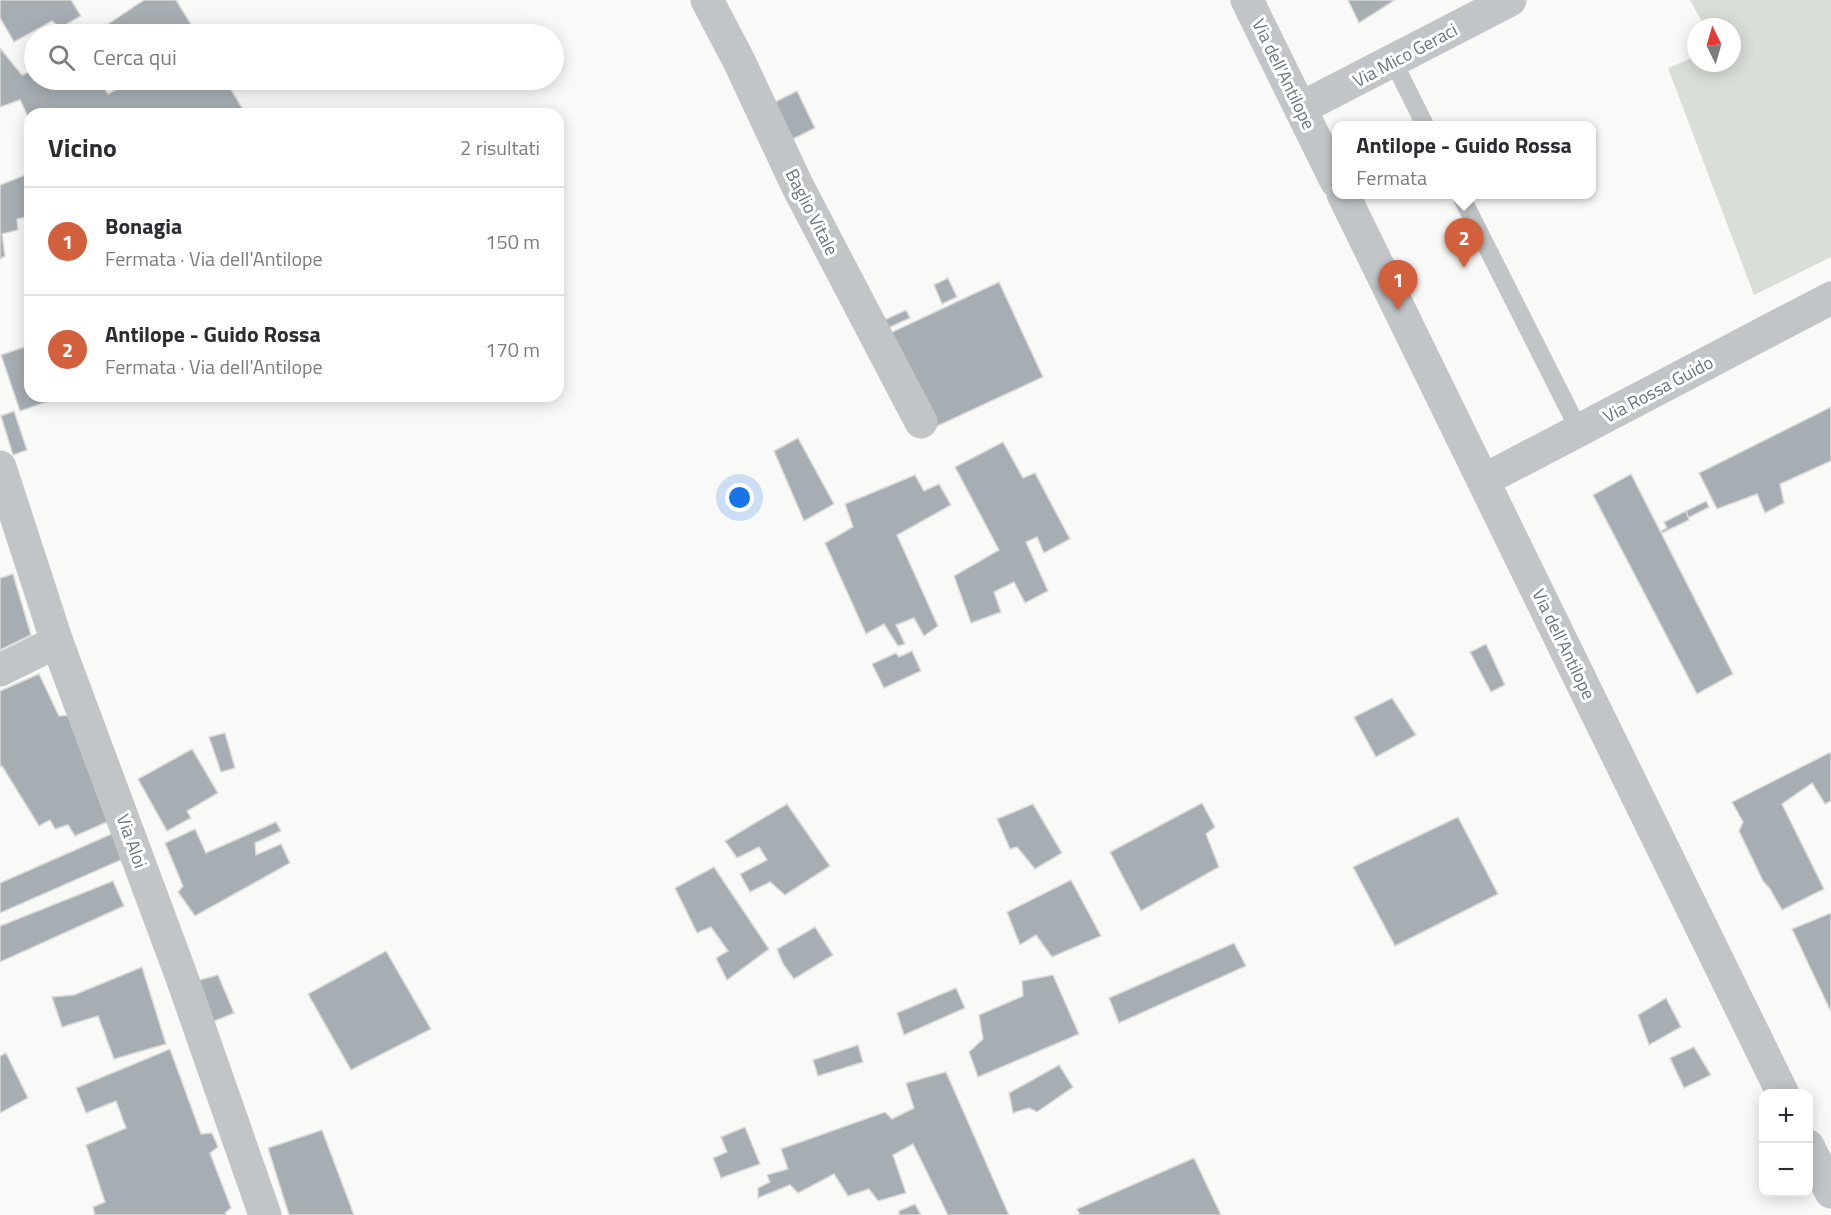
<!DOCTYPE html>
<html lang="it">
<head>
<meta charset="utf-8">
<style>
	body { margin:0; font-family:"Titillium Web",sans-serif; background:#f7f7f7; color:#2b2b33 }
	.controls { position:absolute; right:18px; bottom:18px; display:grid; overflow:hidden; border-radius:12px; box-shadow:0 3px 15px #0003 }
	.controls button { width:54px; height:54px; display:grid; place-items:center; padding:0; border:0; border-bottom:2px solid #e1e1e2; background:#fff; color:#2b2b33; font:30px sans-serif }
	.compass { position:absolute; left:1687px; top:18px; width:54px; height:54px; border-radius:50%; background:#fff; box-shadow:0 3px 15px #0003; rotate:355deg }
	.you { position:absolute; left:740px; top:498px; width:21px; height:21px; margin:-15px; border:4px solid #fff; border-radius:50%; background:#1a73e8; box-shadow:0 0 0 9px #1a73e833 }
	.badge { display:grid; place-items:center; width:39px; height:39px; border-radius:50%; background:#d3603d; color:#fff; font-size:20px; font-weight:700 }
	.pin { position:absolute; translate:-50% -50px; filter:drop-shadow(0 2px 3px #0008) }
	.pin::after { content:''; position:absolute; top:32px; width:21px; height:18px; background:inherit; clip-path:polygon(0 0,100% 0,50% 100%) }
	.popup { position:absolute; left:1332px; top:121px; width:264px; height:78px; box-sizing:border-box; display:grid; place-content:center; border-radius:12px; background:#fff; filter:drop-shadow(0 2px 4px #0005); font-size:20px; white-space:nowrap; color:#7c7c81 }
	.popup b { font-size:22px; color:#2b2b33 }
	.popup::after { content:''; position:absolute; left:50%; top:100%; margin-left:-12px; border:12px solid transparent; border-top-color:#fff }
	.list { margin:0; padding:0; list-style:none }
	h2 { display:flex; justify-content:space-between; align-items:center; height:78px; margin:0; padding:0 24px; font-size:26px }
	h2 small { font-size:20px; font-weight:400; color:#7c7c81 }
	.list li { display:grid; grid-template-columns:39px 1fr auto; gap:18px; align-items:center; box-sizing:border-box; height:108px; padding:0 24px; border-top:2px solid #e1e1e2 }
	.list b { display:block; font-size:22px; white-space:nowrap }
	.list p { margin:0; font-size:20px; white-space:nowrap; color:#7c7c81 }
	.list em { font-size:20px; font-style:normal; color:#7c7c81 }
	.icon { flex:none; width:33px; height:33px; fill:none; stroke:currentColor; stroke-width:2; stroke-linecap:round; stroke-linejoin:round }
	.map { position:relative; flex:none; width:1831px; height:1215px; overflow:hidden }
	.search { position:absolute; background:#fff; box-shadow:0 3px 15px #0003; left:24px; top:24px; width:540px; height:66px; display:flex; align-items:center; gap:15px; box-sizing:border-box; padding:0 21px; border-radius:33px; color:#7c7c81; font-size:22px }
	.panel { position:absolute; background:#fff; box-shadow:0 3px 15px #0003; left:24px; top:108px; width:540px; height:294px; border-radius:18px }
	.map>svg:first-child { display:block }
</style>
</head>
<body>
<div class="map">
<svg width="1831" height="1215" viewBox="0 0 1831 1215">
	<rect width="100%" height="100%" fill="#f9f9f7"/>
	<path fill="#d9ded7" d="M 1690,0 L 1831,0 L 1831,257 L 1754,295 L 1668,68 L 1696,56 L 1696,63 L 1732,63 L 1732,27 L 1705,27 Z"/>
	<g fill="#a6aeb3" stroke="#dbdbd9" stroke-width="1.5">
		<path d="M 0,0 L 71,0 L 81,16 L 60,28 L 52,21 L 14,42 L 0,18 Z"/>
		<path d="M 144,0 L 176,0 L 197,34 L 101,34 L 99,30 Z"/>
		<path d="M 1348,0 L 1395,0 L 1359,23 Z"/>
		<path d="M 0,48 L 22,75 L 34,70 L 34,80 L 99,80 L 108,94 L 123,86 L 120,80 L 225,80 L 246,114 L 30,114 L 30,121 L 20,100 L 0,107 Z"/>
		<path d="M 797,91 L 815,128 L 789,141 L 776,104 L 777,101 Z"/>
		<path d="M 30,173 L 30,216 L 17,219 L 18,230 L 2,234 L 5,256 L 0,259 L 0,185 Z"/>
		<path d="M 948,278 L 957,297 L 942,304 L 934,285 Z"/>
		<path d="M 999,282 L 1043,377 L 933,428 L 890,333 Z"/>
		<path d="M 906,310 L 910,318 L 886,329 L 882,321 Z"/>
		<path d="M 30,345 L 30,396 L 51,396 L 52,400 L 20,411 L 1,355 Z"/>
		<path d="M 1831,407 L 1831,461 L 1780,484 L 1784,503 L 1765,513 L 1757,494 L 1717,509 L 1699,473 Z"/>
		<path d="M 14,411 L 27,450 L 13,455 L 1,416 Z"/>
		<path d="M 798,438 L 834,504 L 804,521 L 774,451 Z"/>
		<path d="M 1003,442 L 1023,478 L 1035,473 L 1070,539 L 1044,553 L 1037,537 L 1026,542 L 1048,591 L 1025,603 L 1014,582 L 994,592 L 1001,612 L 971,623 L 954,576 L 999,550 L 955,467 Z"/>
		<path d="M 1631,474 L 1733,674 L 1697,694 L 1593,495 Z"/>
		<path d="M 915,475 L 924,491 L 939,484 L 951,505 L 897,535 L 938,626 L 924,636 L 914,618 L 896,625 L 905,644 L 898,646 L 884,624 L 866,634 L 825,543 L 853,527 L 845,504 Z"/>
		<path d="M 1706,501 L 1709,507 L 1688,518 L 1686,511 Z"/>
		<path d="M 1686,511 L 1689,520 L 1662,533 L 1661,531 L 1667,528 L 1664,522 Z"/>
		<path d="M 13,574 L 31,635 L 0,650 L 0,578 Z"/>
		<path d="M 1486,644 L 1505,685 L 1491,692 L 1470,652 Z"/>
		<path d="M 912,651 L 921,671 L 884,688 L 872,664 L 896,653 L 899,657 Z"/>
		<path d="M 39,674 L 59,716 L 71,715 L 116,818 L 75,836 L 68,825 L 55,829 L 50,820 L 39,826 L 2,766 L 0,767 L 0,691 Z"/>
		<path d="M 1392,698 L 1416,735 L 1376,757 L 1354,717 Z"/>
		<path d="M 225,733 L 235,768 L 221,772 L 209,737 Z"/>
		<path d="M 192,749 L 218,793 L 187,811 L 191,818 L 167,831 L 138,779 Z"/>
		<path d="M 1831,752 L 1831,801 L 1825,804 L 1812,783 L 1782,804 L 1824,889 L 1782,910 L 1770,889 L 1763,881 L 1739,831 L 1743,822 L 1732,802 Z"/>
		<path d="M 1202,803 L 1215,827 L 1206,834 L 1219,867 L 1141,911 L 1110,852 Z"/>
		<path d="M 787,804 L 830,866 L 785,895 L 770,882 L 750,892 L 740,874 L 767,860 L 759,847 L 737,858 L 725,841 Z"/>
		<path d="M 1033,804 L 1062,853 L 1035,869 L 1017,847 L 1010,849 L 997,819 Z"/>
		<path d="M 1458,817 L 1498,894 L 1395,946 L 1353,867 Z"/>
		<path d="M 276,822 L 281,831 L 255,843 L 256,855 L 281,844 L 290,863 L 195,916 L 178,892 L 183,886 L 165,843 L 195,829 L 206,853 Z"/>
		<path d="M 116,832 L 130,856 L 0,913 L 0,883 Z"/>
		<path d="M 714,867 L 769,949 L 727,980 L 716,958 L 728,951 L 711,927 L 697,933 L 675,888 Z"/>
		<path d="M 1071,880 L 1101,936 L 1052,957 L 1036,935 L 1020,945 L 1007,912 Z"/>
		<path d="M 113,881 L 124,906 L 0,962 L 0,926 Z"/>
		<path d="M 1831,913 L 1831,1012 L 1792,929 Z"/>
		<path d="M 815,927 L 833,955 L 794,979 L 783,964 L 777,949 Z"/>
		<path d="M 1234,943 L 1246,966 L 1119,1023 L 1109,998 Z"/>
		<path d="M 386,951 L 431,1029 L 351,1070 L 308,994 Z"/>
		<path d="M 142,967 L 166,1044 L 114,1059 L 98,1016 L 62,1027 L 52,997 L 74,995 Z"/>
		<path d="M 218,975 L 234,1013 L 212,1022 L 196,981 Z"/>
		<path d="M 1053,975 L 1079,1034 L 978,1077 L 969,1052 L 983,1039 L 979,1015 L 1023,996 L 1022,981 Z"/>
		<path d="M 956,988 L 965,1008 L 904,1035 L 897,1013 Z"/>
		<path d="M 1666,998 L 1681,1027 L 1649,1045 L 1638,1015 Z"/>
		<path d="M 858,1045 L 863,1062 L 818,1076 L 813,1060 Z"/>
		<path d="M 1694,1047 L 1711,1075 L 1684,1088 L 1670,1058 Z"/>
		<path d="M 170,1049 L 201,1134 L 212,1133 L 218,1147 L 210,1153 L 231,1208 L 225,1213 L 226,1215 L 95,1215 L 93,1207 L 105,1202 L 86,1145 L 126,1128 L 116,1101 L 86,1113 L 76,1088 Z"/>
		<path d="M 6,1053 L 28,1098 L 0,1113 L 0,1056 Z"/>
		<path d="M 1059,1065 L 1073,1087 L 1037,1112 L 1029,1108 L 1013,1113 L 1009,1093 Z"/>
		<path d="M 946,1072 L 1009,1215 L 948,1215 L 913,1144 L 893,1155 L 906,1193 L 878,1201 L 869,1189 L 848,1196 L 834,1174 L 798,1193 L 790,1185 L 758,1198 L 758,1188 L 770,1182 L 767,1175 L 788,1169 L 781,1149 L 885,1112 L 892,1119 L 914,1108 L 906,1083 Z"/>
		<path d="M 745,1127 L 760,1164 L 721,1178 L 713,1158 L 727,1152 L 721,1137 Z"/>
		<path d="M 322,1130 L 354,1215 L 289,1215 L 268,1148 Z"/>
		<path d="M 1194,1158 L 1221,1215 L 1080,1215 L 1077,1209 Z"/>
		<path d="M 915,1204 L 921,1215 L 899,1215 L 899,1211 Z"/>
	</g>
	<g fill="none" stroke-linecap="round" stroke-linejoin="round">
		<g stroke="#c1c5c8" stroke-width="18">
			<path d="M 1393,61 L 1425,125"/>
			<path d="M 1460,194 L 1579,430"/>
		</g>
		<g stroke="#c1c5c8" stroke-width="33">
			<path d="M 707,0 L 739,61 L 797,185 L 921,422"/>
			<path d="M 1301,108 L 1510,0"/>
			<path d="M 0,467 L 57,642 L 181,975 L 265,1215"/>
			<path d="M 1484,480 L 1831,298"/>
			<path d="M 0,670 L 57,642"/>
		</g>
		<g stroke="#c1c5c8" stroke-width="33">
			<path d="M 1247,0 L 1336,181"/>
			<path d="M 1343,194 L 1783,1094"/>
			<path d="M 1808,1146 L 1831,1192"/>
		</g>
	</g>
	<g text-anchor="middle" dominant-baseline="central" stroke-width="6" stroke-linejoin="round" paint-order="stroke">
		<g font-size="18" fill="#66747f" stroke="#fff">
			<text transform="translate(1405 55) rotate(-28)">Via Mico Geraci</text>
			<text transform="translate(1284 74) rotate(64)">Via dell'Antilope</text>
			<text transform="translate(812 212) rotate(63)">Baglio Vitale</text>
			<text transform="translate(1658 389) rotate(-28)">Via Rossa Guido</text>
			<text transform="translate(1564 644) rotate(64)">Via dell'Antilope</text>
			<text transform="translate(132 841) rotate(70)">Via Aloi</text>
		</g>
	</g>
</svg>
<div class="controls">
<button>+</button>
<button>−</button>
</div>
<svg class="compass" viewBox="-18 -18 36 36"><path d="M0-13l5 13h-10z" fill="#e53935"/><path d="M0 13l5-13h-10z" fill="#7c7c81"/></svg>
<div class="you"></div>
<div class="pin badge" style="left:1398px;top:310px">1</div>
<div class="pin badge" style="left:1464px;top:268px">2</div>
<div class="popup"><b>Antilope - Guido Rossa</b>Fermata</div>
<div class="search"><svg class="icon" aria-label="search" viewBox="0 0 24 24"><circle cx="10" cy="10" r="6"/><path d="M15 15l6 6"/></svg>Cerca qui</div>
<section class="panel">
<h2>Vicino<small>2 risultati</small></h2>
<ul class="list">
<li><span class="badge">1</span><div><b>Bonagia</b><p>Fermata · Via dell'Antilope</p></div><em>150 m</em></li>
<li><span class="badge">2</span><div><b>Antilope - Guido Rossa</b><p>Fermata · Via dell'Antilope</p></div><em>170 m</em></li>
</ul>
</section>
</div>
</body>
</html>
